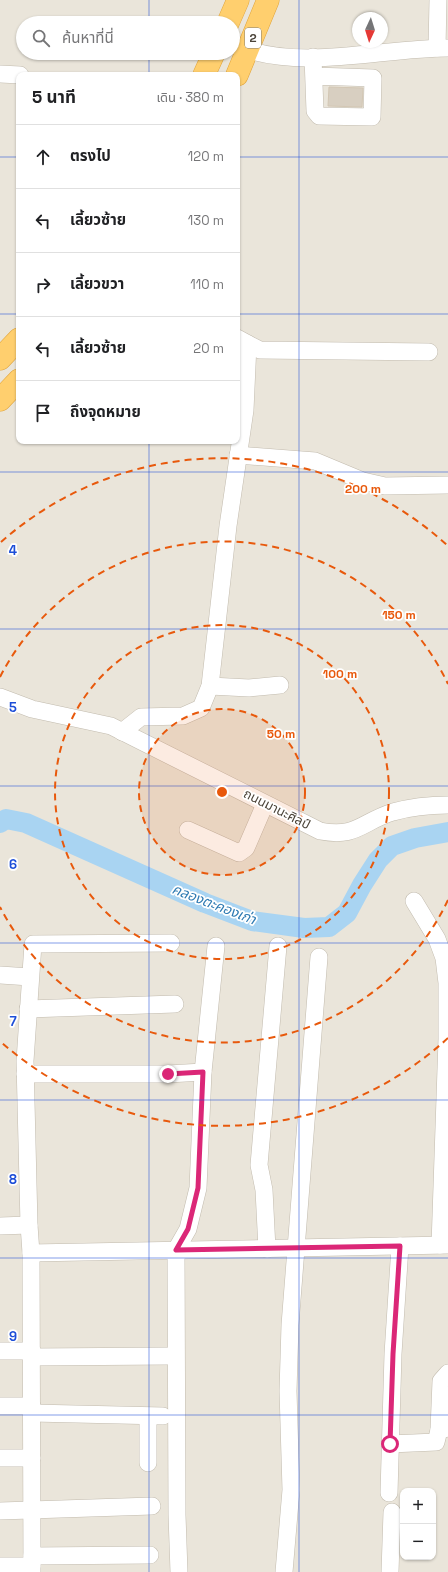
<!DOCTYPE html>
<html lang="th">
<head>
<meta charset="utf-8">
<style>
	body { margin:0; font-family:"Space Grotesk","Noto Sans Thai",sans-serif; background:#f6f6f6; color:#202124 }
	.controls { position:absolute; right:12px; bottom:12px; display:grid; overflow:hidden; border-radius:8px; box-shadow:0 1px 3px #0004 }
	.controls button { width:36px; height:36px; display:grid; place-items:center; padding:0; border:0; border-bottom:1px solid #e0e0e0; background:#fff; color:#202124; font:20px sans-serif }
	.compass { position:absolute; left:352px; top:12px; width:36px; height:36px; border-radius:50%; background:#fff; box-shadow:0 1px 3px #0004; rotate:184deg }
	.stop { position:absolute; width:12px; height:12px; margin:-9px; border:3px solid #db2777; border-radius:50%; background:#fff }
	.stop.end { background:#db2777; border-color:#fff; box-shadow:0 1px 4px #0008 }
	.list { margin:0; padding:0; list-style:none }
	h2 { display:flex; justify-content:space-between; align-items:center; height:52px; margin:0; padding:0 16px; font-size:17px }
	h2 small { font-size:13px; font-weight:400; color:#757577 }
	.list li { display:grid; grid-template-columns:26px 1fr auto; gap:12px; align-items:center; box-sizing:border-box; height:64px; padding:0 16px; border-top:1px solid #e0e0e0 }
	.list b { display:block; font-size:15px; white-space:nowrap }
	.list em { font-size:13px; font-style:normal; color:#757577 }
	.icon { flex:none; width:22px; height:22px; fill:none; stroke:currentColor; stroke-width:2; stroke-linecap:round; stroke-linejoin:round }
	.map { position:relative; flex:none; width:448px; height:1572px; overflow:hidden }
	.search { position:absolute; background:#fff; box-shadow:0 1px 3px #0004; left:16px; top:16px; width:224px; height:44px; display:flex; align-items:center; gap:10px; box-sizing:border-box; padding:0 14px; border-radius:22px; color:#757577; font-size:15px }
	.panel { position:absolute; background:#fff; box-shadow:0 1px 3px #0004; left:16px; top:72px; width:224px; height:372px; border-radius:8px }
	.map>svg:first-child { display:block }
</style>
</head>
<body>
<div class="map">
<svg width="448" height="1572" viewBox="0 0 448 1572">
	<rect width="100%" height="100%" fill="#f6f3ec"/>
	<path fill="#eae5da" fill-rule="evenodd" d="M 0,0 L 448,0 L 448,1572 L 0,1572 ZM 358,18 L 382,18 L 382,42 L 358,42 ZM 23,23 L 233,23 L 233,53 L 23,53 ZM 19,75 L 237,75 L 237,441 L 19,441 ZM 403,1491 L 433,1491 L 433,1557 L 403,1557 Z"/>
	<g fill="none" stroke-linecap="round" stroke-linejoin="round">
		<path stroke="#a9d4f2" stroke-width="20" d="M 0,823 L 6,819 L 26,823 L 205,903 L 252,921 L 304,928 L 329,927 L 347,913 L 362,885 L 378,860 L 392,846 L 415,838 L 448,832"/>
	</g>
	<path fill="#d8cfc1" stroke="#d3c7b4" d="M 329,87 L 363,88 L 362,107 L 328,106 Z"/>
	<g fill="none" stroke-linecap="round" stroke-linejoin="round">
		<defs>
			<g id="minor">
				<path d="M 437,48 L 438,0"/>
				<path d="M 249,50 C 307,69 386,48 448,48"/>
				<path d="M 313,57 L 315,111 L 319,116 L 372,117 L 373,78 L 314,76"/>
				<path d="M 0,74 L 20,75"/>
				<path d="M 248,344 L 260,350 L 429,352"/>
				<path d="M 238,455 L 315,461 L 363,481 L 385,486 L 448,485"/>
				<path d="M 210,686 L 249,688 L 280,685"/>
				<path d="M 0,697 L 32,709 L 111,726 L 320,831 C 357,838 361,822 393,812 C 411,807 430,805 448,805"/>
				<path d="M 122,732 L 141,717 L 183,716 L 201,708 L 210,686 L 228,526 L 245,410 L 248,344 L 237,338"/>
				<path d="M 188,830 L 239,853 L 246,848 L 265,804"/>
				<path d="M 414,901 L 437,939 L 444,958 L 447,983 L 447,1039 L 440,1245"/>
				<path d="M 0,975 L 30,977"/>
				<path d="M 28,1009 L 175,1004"/>
				<path d="M 25,1074 L 168,1074 L 203,1072"/>
				<path d="M 0,1226 L 29,1225"/>
				<path d="M 267,1249 L 264,1190 L 259,1165 L 278,946"/>
				<path d="M 31,1253 L 448,1245"/>
				<path d="M 0,1351 L 32,1351"/>
				<path d="M 32,1357 L 171,1356"/>
				<path d="M 0,1406 L 32,1406"/>
				<path d="M 32,1413 L 163,1416"/>
				<path d="M 148,1417 L 148,1463"/>
				<path d="M 439,1430 L 441,1381 L 448,1373"/>
				<path d="M 390,1444 L 436,1442 L 439,1430 L 448,1428"/>
				<path d="M 0,1458 L 32,1458"/>
				<path d="M 389,1493 L 393,1354 L 400,1246"/>
				<path d="M 0,1511 L 152,1506"/>
				<path d="M 32,1556 L 150,1555"/>
				<path d="M 0,1566 L 32,1566"/>
				<path d="M 32,1572 L 31,1253 L 29,1225 L 25,1061 L 33,944 L 171,943"/>
				<path d="M 179,1572 L 177,1515 L 176,1250 L 188,1229 L 198,1188 L 203,1072 L 216,946"/>
				<path d="M 284,1572 L 291,1490 L 288,1391 L 290,1325 L 319,957"/>
				<path d="M 390,1572 L 392,1512"/>
			</g>
			<g id="highway">
				<path d="M 228,23 L 238,0"/>
				<path d="M 204,75 L 214,53"/>
				<path d="M 237,75 L 268,0"/>
				<path d="M 0,359 L 19,339"/>
				<path d="M 0,400 L 19,380"/>
			</g>
		</defs>
		<use href="#minor" stroke="#c2bbae" stroke-width="18"/>
		<use href="#highway" stroke="#e0a43c" stroke-width="23"/>
		<use href="#minor" stroke="#fff" stroke-width="17"/>
		<use href="#highway" stroke="#ffcf6e" stroke-width="22"/>
	</g>
	<g fill="none" stroke-linecap="round" stroke-linejoin="round">
		<path stroke="#db2777" stroke-width="5" d="M 168,1074 L 203,1072 L 198,1188 L 188,1229 L 176,1250 L 400,1246 L 393,1354 L 390,1444"/>
	</g>
	<path fill="none" stroke="#1d4ed8" stroke-width="1" stroke-opacity="0.55" d="M 149,0 L 149,23M 299,0 L 299,1572M 149,53 L 149,75M 0,157 L 19,157M 237,157 L 448,157M 0,314 L 19,314M 237,314 L 448,314M 149,441 L 149,1572M 0,472 L 448,472M 0,629 L 448,629M 0,786 L 448,786M 0,943 L 448,943M 0,1100 L 448,1100M 0,1258 L 448,1258M 0,1415 L 448,1415"/>
	<circle cx="222" cy="792" r="83" fill="#e8590c" fill-opacity=".12"/>
	<g fill="none" stroke="#e8590c" stroke-width="2" stroke-dasharray="7 5">
		<circle cx="222" cy="792" r="83"/>
		<circle cx="222" cy="792" r="167"/>
		<path d="M448 900A250 250 0 0 1 0 907M0 677A250 250 0 0 1 448 684"/>
		<path d="M448 1038A334 334 0 0 1 1 1042M1 542A334 334 0 0 1 448 546"/>
	</g>
	<g text-anchor="middle" dominant-baseline="central" stroke-width="3.5" stroke-linejoin="round" paint-order="stroke">
		<rect fill="#fff" stroke="#817c74" stroke-width="1" x="245" y="28" width="16" height="20" rx="3"/>
		<g font-size="12" font-weight="bold" fill="#4b4439">
			<text x="253" y="38">2</text>
		</g>
		<g font-size="13" fill="#4b4439" stroke="#fff">
			<text transform="translate(277 809) rotate(27)">ถนนมานะศิลป์</text>
		</g>
		<g font-size="14" font-style="italic" fill="#2e7ab2" stroke="#fff">
			<text transform="translate(214 904) rotate(21)">คลองตะคองเก่า</text>
		</g>
	</g>
	<g font-size="13" text-anchor="middle" font-weight="bold" fill="#1d4ed8" stroke="#fff" stroke-width="3.5" stroke-linejoin="round" paint-order="stroke">
		<text x="13" y="555">4</text>
		<text x="13" y="712">5</text>
		<text x="13" y="869">6</text>
		<text x="13" y="1026">7</text>
		<text x="13" y="1184">8</text>
		<text x="13" y="1341">9</text>
	</g>
	<circle cx="222" cy="792" r="6" fill="#e8590c" stroke="#fff" stroke-width="2"/>
	<g font-size="12" text-anchor="middle" font-weight="bold" fill="#e8590c" stroke="#fff" stroke-width="3.5" stroke-linejoin="round" paint-order="stroke">
		<text x="363" y="493">200 m</text>
		<text x="399" y="619">150 m</text>
		<text x="340" y="678">100 m</text>
		<text x="281" y="738">50 m</text>
	</g>
</svg>
<div class="controls">
<button>+</button>
<button>−</button>
</div>
<svg class="compass" viewBox="-18 -18 36 36"><path d="M0-13l5 13h-10z" fill="#e53935"/><path d="M0 13l5-13h-10z" fill="#757577"/></svg>
<div class="stop" style="left:390px;top:1444px"></div>
<div class="stop end" style="left:168px;top:1074px"></div>
<div class="search"><svg class="icon" aria-label="search" viewBox="0 0 24 24"><circle cx="10" cy="10" r="6"/><path d="M15 15l6 6"/></svg>ค้นหาที่นี่</div>
<section class="panel">
<h2>5 นาที<small>เดิน · 380 m</small></h2>
<ul class="list">
<li><svg class="icon" aria-label="ahead" viewBox="0 0 24 24"><path d="M12 20V5M6 11l6-6 6 6"/></svg><div><b>ตรงไป</b></div><em>120 m</em></li>
<li><svg class="icon" aria-label="left" viewBox="0 0 24 24"><path d="M17 20v-9H6M10 6l-5 5 5 5"/></svg><div><b>เลี้ยวซ้าย</b></div><em>130 m</em></li>
<li><svg class="icon" aria-label="right" viewBox="0 0 24 24"><path d="M7 20v-9h11M14 6l5 5-5 5"/></svg><div><b>เลี้ยวขวา</b></div><em>110 m</em></li>
<li><svg class="icon" aria-label="left" viewBox="0 0 24 24"><path d="M17 20v-9H6M10 6l-5 5 5 5"/></svg><div><b>เลี้ยวซ้าย</b></div><em>20 m</em></li>
<li><svg class="icon" aria-label="arrive" viewBox="0 0 24 24"><path d="M6 21V4h12l-3 4 3 4H6"/></svg><div><b>ถึงจุดหมาย</b></div></li>
</ul>
</section>
</div>
</body>
</html>
